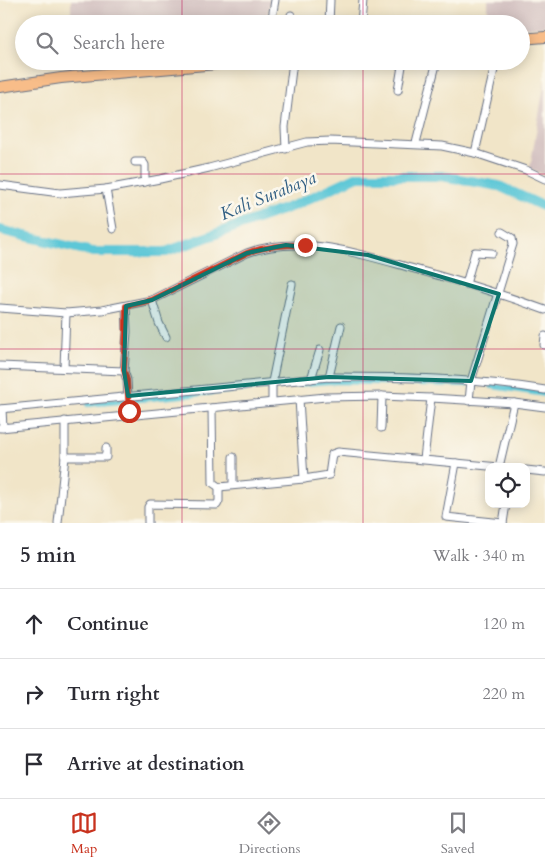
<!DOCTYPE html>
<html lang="en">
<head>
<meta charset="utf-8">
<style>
	body { margin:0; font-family:Cardo,serif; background:#f2f2f3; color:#2b2b33 }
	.controls { position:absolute; right:15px; bottom:15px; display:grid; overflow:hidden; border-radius:10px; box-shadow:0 2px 12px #0003 }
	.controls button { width:45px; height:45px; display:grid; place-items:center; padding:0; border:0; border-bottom:1px solid #e1e1e2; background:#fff; color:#2b2b33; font:25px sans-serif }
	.stop { position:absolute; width:15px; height:15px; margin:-11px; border:4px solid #c8321e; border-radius:50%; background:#fff }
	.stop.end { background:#c8321e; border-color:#fff; box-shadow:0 1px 5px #0008 }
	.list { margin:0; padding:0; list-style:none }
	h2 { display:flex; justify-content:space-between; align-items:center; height:65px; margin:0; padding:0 20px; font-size:21px }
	h2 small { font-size:16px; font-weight:400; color:#7c7c81 }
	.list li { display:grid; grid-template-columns:32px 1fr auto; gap:15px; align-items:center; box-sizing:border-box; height:70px; padding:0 20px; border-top:1px solid #e1e1e2 }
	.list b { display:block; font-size:19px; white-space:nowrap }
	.list em { font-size:16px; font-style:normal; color:#7c7c81 }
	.icon { flex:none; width:28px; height:28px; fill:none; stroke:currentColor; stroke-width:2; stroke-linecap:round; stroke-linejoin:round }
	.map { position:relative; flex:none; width:545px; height:523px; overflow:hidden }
	.search { position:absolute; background:#fff; box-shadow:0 2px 12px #0003; left:15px; right:15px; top:15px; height:55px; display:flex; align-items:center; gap:12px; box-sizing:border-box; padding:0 18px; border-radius:28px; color:#7c7c81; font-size:19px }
	.sheet { height:275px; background:#fff }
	nav { display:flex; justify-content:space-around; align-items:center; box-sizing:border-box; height:70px; border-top:1px solid #e1e1e2; background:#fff; font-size:14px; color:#7c7c81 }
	nav a { display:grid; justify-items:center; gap:2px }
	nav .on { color:#c8321e }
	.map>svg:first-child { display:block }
</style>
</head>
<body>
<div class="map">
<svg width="545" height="523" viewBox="0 0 545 523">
	<rect width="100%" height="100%" fill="#fbf7ec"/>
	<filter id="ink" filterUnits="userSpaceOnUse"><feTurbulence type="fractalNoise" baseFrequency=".02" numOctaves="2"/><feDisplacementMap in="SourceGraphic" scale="10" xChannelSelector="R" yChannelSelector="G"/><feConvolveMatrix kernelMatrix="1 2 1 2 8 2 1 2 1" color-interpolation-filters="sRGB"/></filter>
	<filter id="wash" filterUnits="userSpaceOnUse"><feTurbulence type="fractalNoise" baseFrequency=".0096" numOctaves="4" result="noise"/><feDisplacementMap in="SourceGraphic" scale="20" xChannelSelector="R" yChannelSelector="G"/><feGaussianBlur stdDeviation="1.12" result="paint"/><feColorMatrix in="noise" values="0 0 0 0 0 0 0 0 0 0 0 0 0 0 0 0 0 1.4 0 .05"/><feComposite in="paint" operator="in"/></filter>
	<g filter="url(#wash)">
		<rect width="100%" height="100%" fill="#f1e5c8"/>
		<g fill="#d2bfbf">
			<path d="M 71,0 L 270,0 L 266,24 L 71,24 Z"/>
			<path d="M 488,0 L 545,0 L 545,26 L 521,28 L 521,24 L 488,24 Z"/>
			<path d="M 545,80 L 545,176 L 530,168 Z"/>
		</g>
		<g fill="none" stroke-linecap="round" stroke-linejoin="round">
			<g stroke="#5dc7d7" stroke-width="6">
				<path d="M 492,386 L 545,394"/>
				<path d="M 88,404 L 330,381 L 465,384"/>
			</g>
			<path stroke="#5dc7d7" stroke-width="10" d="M 0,230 L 93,252 L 166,252 L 295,205 L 358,176 L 441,176 L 499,186 L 545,207"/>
		</g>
	</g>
	<g filter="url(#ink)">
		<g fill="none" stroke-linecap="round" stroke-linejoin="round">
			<defs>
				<g id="street">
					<path d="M 271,24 L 275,0"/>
					<path d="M 290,24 L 291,15"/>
					<path d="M 329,24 L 330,0"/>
					<path d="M 361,24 L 363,0"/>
					<path d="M 398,90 L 402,66 L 402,61"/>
					<path d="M 416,143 L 437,61"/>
					<path d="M 286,149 L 285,127 L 293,61"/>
					<path d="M 475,153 L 496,61"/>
					<path d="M 135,162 L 143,162 L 145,165 L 145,182"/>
					<path d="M 0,185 L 60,193 L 106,189 L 160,179 L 209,168 L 307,142 L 330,141 L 442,146 L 475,153 L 526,170 L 545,179"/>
					<path d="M 106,189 L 113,229"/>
					<path d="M 466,284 L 475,252 L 492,253"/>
					<path d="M 152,300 L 159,323 L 166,337"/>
					<path d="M 0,308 L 66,313 L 102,310 L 152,300 L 247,253 C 301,234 358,253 411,268 C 456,280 501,294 545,310"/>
					<path d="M 544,345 L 545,336"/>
					<path d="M 0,366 L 124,371 L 127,380 L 129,415"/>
					<path d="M 64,368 L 66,313"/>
					<path d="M 124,371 L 127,332 L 126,306"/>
					<path d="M 329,377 L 341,326"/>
					<path d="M 311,379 L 320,350"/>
					<path d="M 469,401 L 471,381 L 513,244 L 512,238 L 502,232"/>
					<path d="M 272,402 L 272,382 L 292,284"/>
					<path d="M 212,408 L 213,483 L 219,487 L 304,479 L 299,399"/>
					<path d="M 0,409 L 329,377 C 401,377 474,378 545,390"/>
					<path d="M 2,409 L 3,428"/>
					<path d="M 0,428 L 326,397 L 382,396 L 431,398 L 514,403 L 545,407"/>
					<path d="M 381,428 L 382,396"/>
					<path d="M 65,457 L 106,457 L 106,448"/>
					<path d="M 233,457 L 233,485"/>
					<path d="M 424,459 L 431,398"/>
					<path d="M 456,463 L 446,517 L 503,523"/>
					<path d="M 526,470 L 545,472"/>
					<path d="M 304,479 L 329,475 L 332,454 L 338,452 L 499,467 L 514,403"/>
					<path d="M 58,523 L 65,457 L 65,421"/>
					<path d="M 148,523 L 148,507 L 150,504 L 217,505 L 219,501 L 219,487"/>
					<path d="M 503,523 L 506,504"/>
				</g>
				<g id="primary">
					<path d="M 521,39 L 545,37"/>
					<path d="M 0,87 L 61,78 L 250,61"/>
				</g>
			</defs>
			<use href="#street" stroke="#666f83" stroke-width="9"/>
			<use href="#primary" stroke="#666f83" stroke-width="12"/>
			<use href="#street" stroke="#fff" stroke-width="7"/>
			<use href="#primary" stroke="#f8bd89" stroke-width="10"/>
		</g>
	</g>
	<g fill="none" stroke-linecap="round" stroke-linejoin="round" filter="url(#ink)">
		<path stroke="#c8321e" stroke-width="6" d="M 129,411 L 127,380 L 124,370 L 126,332 L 126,306 L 152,300 L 247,253 C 266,246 284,245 305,245"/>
	</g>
	<path fill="#0f766e" fill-opacity="0.2" stroke="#0f766e" stroke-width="4" stroke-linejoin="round" d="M 286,245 L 368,255 L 499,294 L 471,381 L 329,377 L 128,396 L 124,371 L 126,306 L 152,300 L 247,253 Z"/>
	<path fill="none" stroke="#c2185b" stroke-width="1" stroke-opacity="0.55" d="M 182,0 L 182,24M 363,0 L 363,24M 182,61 L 182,523M 363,61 L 363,523M 0,174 L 545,174M 0,349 L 545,349"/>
	<g text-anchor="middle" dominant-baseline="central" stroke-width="5" stroke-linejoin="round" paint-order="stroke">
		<g font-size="18" font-style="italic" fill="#2f5d82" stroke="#fbf7ec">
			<text transform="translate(268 196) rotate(-22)">Kali Surabaya</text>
		</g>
	</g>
</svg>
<div class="controls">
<button><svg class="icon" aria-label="locate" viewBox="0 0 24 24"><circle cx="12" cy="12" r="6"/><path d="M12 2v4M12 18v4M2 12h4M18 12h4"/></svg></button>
</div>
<div class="stop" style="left:129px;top:411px"></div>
<div class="stop end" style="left:305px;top:245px"></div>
<div class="search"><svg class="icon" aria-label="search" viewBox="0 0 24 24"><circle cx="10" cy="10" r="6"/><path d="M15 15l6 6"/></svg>Search here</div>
</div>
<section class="sheet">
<h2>5 min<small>Walk · 340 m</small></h2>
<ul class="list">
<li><svg class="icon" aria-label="ahead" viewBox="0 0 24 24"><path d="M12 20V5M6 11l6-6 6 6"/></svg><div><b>Continue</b></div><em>120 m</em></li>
<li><svg class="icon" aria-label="right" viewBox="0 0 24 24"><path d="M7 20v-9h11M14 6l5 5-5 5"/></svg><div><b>Turn right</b></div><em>220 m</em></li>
<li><svg class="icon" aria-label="arrive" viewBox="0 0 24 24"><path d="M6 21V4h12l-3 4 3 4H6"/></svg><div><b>Arrive at destination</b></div></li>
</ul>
</section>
<nav>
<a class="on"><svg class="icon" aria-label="map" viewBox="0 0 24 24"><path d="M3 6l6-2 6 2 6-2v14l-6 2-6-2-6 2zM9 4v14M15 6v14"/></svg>Map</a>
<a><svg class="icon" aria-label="directions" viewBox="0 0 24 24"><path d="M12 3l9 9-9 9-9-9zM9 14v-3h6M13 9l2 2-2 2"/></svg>Directions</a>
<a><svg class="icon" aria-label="saved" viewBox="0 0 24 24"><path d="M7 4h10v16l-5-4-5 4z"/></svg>Saved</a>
</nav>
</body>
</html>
